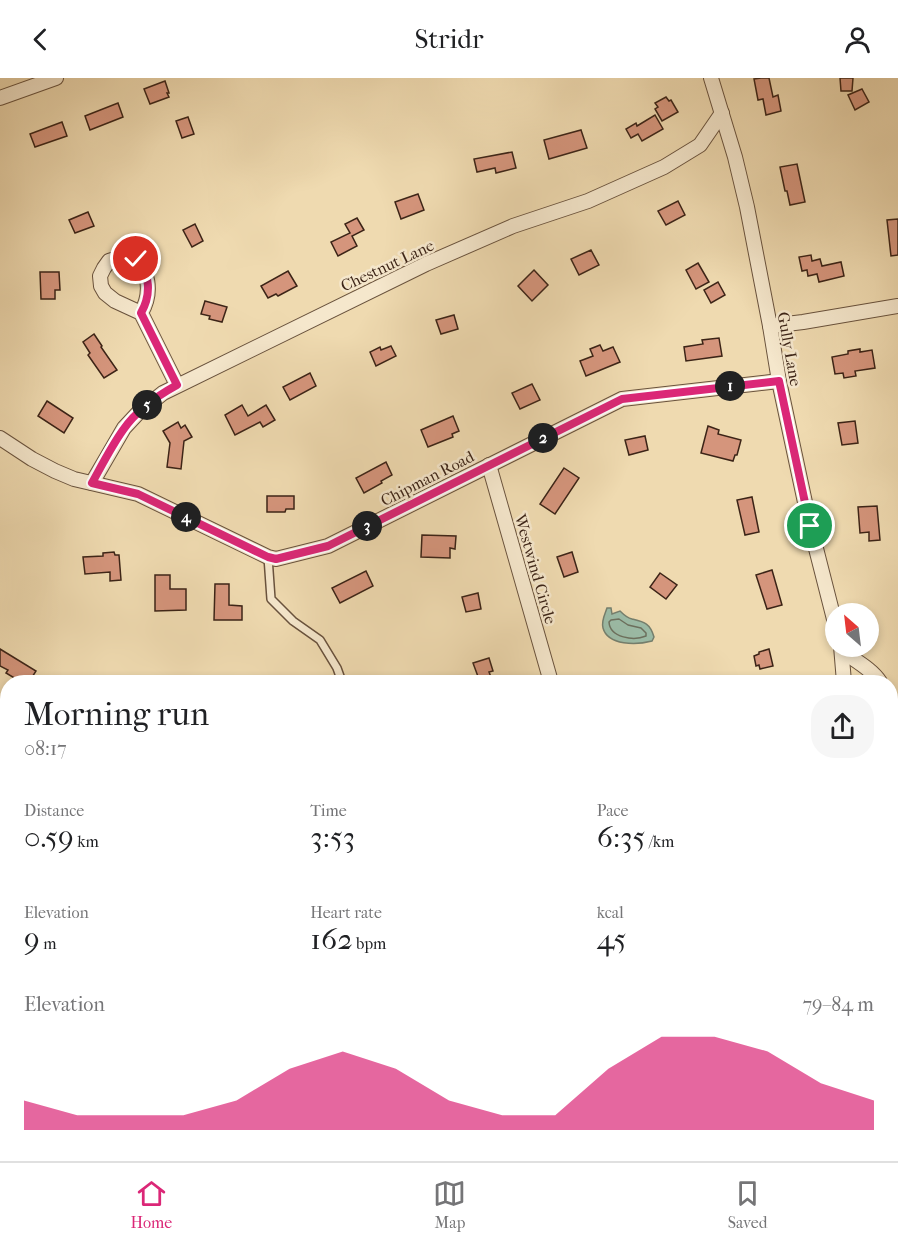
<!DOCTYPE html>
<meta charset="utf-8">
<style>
body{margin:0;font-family:"IM FELL French Canon",serif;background:#f6f6f6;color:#202124;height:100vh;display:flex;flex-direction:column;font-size:22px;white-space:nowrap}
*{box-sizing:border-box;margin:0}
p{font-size:20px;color:#757577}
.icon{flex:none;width:33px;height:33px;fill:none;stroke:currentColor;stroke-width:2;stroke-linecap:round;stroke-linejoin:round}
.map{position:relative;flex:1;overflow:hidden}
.details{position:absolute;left:0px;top:597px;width:898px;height:486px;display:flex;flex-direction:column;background:#fff;border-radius:24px 24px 0 0;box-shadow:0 3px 9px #0003}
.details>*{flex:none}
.needle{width:39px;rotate:332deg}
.tools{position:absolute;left:825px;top:525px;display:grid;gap:12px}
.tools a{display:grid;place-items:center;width:54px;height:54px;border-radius:50%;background:#fff;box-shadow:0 3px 9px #0003;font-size:30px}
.pin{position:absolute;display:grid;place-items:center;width:51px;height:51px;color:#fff;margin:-26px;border:3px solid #fff;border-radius:50%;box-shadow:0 2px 6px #0007}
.km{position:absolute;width:30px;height:30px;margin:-15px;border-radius:50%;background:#222;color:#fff;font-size:16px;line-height:30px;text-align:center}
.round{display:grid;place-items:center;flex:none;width:63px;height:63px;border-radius:24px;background:#f6f6f6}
.summary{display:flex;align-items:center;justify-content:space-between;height:102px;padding:0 24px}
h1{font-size:33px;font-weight:600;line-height:45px}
.metrics{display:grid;grid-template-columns:repeat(3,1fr);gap:9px;height:102px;padding:6px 24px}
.metrics div{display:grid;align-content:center}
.metrics b{font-size:30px;font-weight:600}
.metrics small{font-size:16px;font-weight:400}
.metrics p{font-size:16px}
.chart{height:168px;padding:12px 24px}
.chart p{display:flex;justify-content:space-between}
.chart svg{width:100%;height:108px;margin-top:6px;fill:#db2777;opacity:.7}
header{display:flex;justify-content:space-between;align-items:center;height:78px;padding:0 24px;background:#fff;font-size:27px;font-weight:600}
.dock{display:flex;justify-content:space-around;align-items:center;height:84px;border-top:2px solid #e0e0e0;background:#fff;font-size:16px;color:#757577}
.dock a{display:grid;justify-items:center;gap:3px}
.dock .current{color:#db2777}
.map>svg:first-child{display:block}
</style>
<header><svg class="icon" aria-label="back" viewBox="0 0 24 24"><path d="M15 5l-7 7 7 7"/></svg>Stridr<svg class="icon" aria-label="person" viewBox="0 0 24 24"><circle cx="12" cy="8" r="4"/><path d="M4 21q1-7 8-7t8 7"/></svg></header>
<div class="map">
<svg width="898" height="1083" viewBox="0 0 898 1083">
<rect width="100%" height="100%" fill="#efdab0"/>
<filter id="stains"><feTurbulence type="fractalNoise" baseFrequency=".00333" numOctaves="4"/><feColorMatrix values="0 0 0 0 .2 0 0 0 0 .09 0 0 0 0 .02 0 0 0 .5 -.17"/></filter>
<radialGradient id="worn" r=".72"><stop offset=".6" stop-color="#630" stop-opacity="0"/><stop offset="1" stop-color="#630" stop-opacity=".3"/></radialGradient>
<g fill="#babf8b" stroke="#7b7251" stroke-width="1.5">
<path d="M7 755 8 1015 0 1018V759Z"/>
<path d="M898 804V846L891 848V806Z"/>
</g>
<path fill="#9bbba6" stroke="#757f6d" stroke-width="1.5" d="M607 530H611L612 536 620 533C623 536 627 540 632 541 644 544 650 545 654 559L652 563C637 567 608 568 603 550 601 543 605 536 607 530Z"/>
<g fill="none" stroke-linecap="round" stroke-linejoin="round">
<path stroke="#6c705e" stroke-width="1.5" d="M619 541 628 547 641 550 646 555V558C634 563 610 560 609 544L611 542Z"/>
</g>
<g fill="#d5957c" stroke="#3c2417" stroke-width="1.5">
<path d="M761 0H769L773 19 778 17 781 33 766 37 763 21 758 22 754 1Z"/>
<path d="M840 0H853L852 13H841Z"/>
<path d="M165 3 169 15H167L169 19 150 26 144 11Z"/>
<path d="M862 11 869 24 855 32 848 17Z"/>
<path d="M666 19 669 23 671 22 678 34 662 43 655 31 658 29 655 25Z"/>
<path d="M118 25 123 39 90 52 85 38Z"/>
<path d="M655 37 663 51 642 63 638 56 631 60 626 51 636 45 637 48Z"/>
<path d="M188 39 194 56 182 60 176 43Z"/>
<path d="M62 44 67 58 35 69 30 56Z"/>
<path d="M581 52 587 70 549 81 544 62Z"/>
<path d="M512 74 516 90 496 95 495 90 477 94 474 81Z"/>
<path d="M797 86 805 124 790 127 787 113H785L780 89Z"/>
<path d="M418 116 424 132 401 141 395 124Z"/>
<path d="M678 123 685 137 666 147 658 133Z"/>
<path d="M88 134 94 148 75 155 69 142Z"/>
<path d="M357 140 364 152 352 158 357 168 338 178 331 164 350 155 345 146Z"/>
<path d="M898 141V177L891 178 887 142Z"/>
<path d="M195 146 203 163 192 169 183 152Z"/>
<path d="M591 172 599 187 579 197 571 181Z"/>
<path d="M811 177 812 183 820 181 822 188 841 184 844 198 819 204 817 196 808 198 807 192 802 193 799 179Z"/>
<path d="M698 185 709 204 696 211 686 192Z"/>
<path d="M534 192 548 207 532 223 518 208Z"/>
<path d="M288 193 297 208 278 218 276 216 268 220 261 208Z"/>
<path d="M40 194H59L60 212H55V221H41Z"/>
<path d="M718 204 725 217 711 225 704 212Z"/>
<path d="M205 223 227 229 222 244 209 241 210 238 201 236Z"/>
<path d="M454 237 458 251 441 256 436 242Z"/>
<path d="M94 256 102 268 101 269 117 292 104 300 88 277 90 275 83 264Z"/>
<path d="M719 260 722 278 686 283 684 269 703 266 702 262Z"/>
<path d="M600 267 603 273 613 269 620 284 586 298 580 283 593 278 590 271Z"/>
<path d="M391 268 396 278 376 288 370 274 380 269 381 272Z"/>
<path d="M860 271V274L872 272 875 290 855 293 856 298 844 300 843 295 835 296 832 279 848 276V273Z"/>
<path d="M310 295 316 308 290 322 283 309Z"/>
<path d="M532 306 540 322 520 331 512 315Z"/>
<path d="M47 323 73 340 64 355 38 338Z"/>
<path d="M242 327 248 338 266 327 275 342 263 349 260 344 235 357 225 337Z"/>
<path d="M453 338 459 353 452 356 453 359 428 369 421 352Z"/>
<path d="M855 343 858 365 842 367 838 345Z"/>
<path d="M178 344 181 350 185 347 192 359 184 363 181 391 167 389 170 365 163 353Z"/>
<path d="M708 348 719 352 718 356 741 362 737 377H735L733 383 701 375Z"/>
<path d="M645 358 648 372 629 377 625 362Z"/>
<path d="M386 384 392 397 381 403 382 405 364 415 356 400Z"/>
<path d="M564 390 579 400 555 436 540 426Z"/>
<path d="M267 418H294V431H286L285 434H267Z"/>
<path d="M752 419 759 454 745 457 737 422Z"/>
<path d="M877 428 880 462 869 463V454L860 455 858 429Z"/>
<path d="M422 457 456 458 455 471 450 470V480L421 479Z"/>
<path d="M114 474 115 477H119L121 502 110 503V494L85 496 83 479 103 478V475Z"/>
<path d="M572 474 578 494 564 499 557 479Z"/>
<path d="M772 492 782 527 767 531 756 497Z"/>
<path d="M366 493 373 508 340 525 332 510Z"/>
<path d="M660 495 677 507 666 521 650 509Z"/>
<path d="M155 497H170V511H186V532L155 533Z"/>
<path d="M215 506H229V527L242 528V542H214Z"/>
<path d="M478 515 481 531 466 534 462 519Z"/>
<path d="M0 571 36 593 29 604H21L6 595 8 592 0 588Z"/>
<path d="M769 571 773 588 760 591 759 587 756 588 754 578 759 576V574Z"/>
<path d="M489 580 493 593 489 594 493 604H480L473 585Z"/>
</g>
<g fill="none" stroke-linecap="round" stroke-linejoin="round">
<g stroke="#69523d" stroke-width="10">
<g id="lane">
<path d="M268 479 271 521 293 543 320 562 337 590 342 604"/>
<path d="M57 1083 77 1076"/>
</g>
</g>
<g stroke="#69523d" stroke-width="16">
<g id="street">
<path d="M711 0 735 79 747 129 770 248 779 303 809 443 836 549"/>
<path d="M0 20 56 0"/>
<path d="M141 235C152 216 151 188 128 177L109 183 104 190 100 198 101 208 105 215 115 223 141 235 177 307"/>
<path d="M770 248 803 244 898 228"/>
<path d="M0 360 32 381 55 393 74 401 138 416 268 479 276 481 328 468 622 321 779 303"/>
<path d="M489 387 551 604"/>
<path d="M92 405 124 350 138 335 163 315 426 186 513 148 588 123 664 89 700 67 722 35"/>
<path d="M841 568 844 604"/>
<path d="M842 573C854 582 872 591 880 604"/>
</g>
</g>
<g stroke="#3c2417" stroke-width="22">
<g id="secondary">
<path d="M891 1023 898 1021"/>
<path d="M680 1083 706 1076"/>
</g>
</g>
<g stroke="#3c2417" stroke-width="28">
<g id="highway">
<path d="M891 873 898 871"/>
<path d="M891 920 898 918"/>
<path d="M182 1083 204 1076"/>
<path d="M323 1083 347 1076"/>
</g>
</g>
<use href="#lane" stroke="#f5e7cc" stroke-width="7"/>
<use href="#street" stroke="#f5e7cc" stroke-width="14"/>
<use href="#secondary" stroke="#f5e7cc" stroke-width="20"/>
<use href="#highway" stroke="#e8bd78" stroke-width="26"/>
</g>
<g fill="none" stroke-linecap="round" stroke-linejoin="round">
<g stroke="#fff" stroke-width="12">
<path id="route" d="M136 181C151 196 151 217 141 235L177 307C157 318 136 333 123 352 111 369 102 387 92 405L138 416 268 479 276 481 328 468 622 321 779 303 810 448"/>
</g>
<use href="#route" stroke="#db2777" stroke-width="8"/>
</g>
<g text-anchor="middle" stroke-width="5" stroke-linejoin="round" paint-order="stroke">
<g font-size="16" fill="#3c2417" stroke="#f5e7cc">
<text transform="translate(387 187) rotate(-25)" y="6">Chestnut Lane</text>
<text transform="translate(790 271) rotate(80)" y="6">Gully Lane</text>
<text transform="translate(427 400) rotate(-27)" y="6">Chipman Road</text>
<text transform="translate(536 491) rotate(74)" y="6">Westwind Circle</text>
</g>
</g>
<rect width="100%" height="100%" filter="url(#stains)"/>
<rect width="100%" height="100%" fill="url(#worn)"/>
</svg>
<div class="tools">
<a><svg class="needle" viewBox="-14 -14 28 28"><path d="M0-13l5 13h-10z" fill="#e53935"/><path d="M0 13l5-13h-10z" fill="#757577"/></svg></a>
</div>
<div class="pin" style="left:810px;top:448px;background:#1e9e55"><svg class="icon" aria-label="arrive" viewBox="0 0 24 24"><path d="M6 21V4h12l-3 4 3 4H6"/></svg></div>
<div class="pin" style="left:136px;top:181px;background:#d93025"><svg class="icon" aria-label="check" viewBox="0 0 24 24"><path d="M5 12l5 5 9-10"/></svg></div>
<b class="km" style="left:730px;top:308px">1</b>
<b class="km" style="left:543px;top:360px">2</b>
<b class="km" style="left:367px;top:448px">3</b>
<b class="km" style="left:186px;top:439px">4</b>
<b class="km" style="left:147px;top:327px">5</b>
<section class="details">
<div class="summary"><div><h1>Morning run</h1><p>08:17</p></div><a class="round"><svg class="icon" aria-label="share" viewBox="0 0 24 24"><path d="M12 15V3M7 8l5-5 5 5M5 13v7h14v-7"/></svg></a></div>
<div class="metrics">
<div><p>Distance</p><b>0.59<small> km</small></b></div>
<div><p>Time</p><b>3:53</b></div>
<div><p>Pace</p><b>6:35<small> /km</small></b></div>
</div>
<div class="metrics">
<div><p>Elevation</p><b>9<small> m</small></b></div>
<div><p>Heart rate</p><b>162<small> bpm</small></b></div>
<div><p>kcal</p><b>45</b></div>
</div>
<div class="chart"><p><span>Elevation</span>79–84 m</p>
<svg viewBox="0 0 160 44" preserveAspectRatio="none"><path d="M0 44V32L10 38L20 38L30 38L40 32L50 19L60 12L70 19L80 32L90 38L100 38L110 19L120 6L130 6L140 12L150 25L160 32V44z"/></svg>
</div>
</section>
</div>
<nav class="dock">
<a class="current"><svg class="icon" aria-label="home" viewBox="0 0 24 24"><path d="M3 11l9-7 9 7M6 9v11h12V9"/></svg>Home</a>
<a><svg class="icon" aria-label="map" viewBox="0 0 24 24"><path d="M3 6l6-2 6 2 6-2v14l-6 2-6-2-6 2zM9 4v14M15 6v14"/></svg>Map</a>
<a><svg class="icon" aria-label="saved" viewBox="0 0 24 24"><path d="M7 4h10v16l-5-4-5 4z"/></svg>Saved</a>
</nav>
